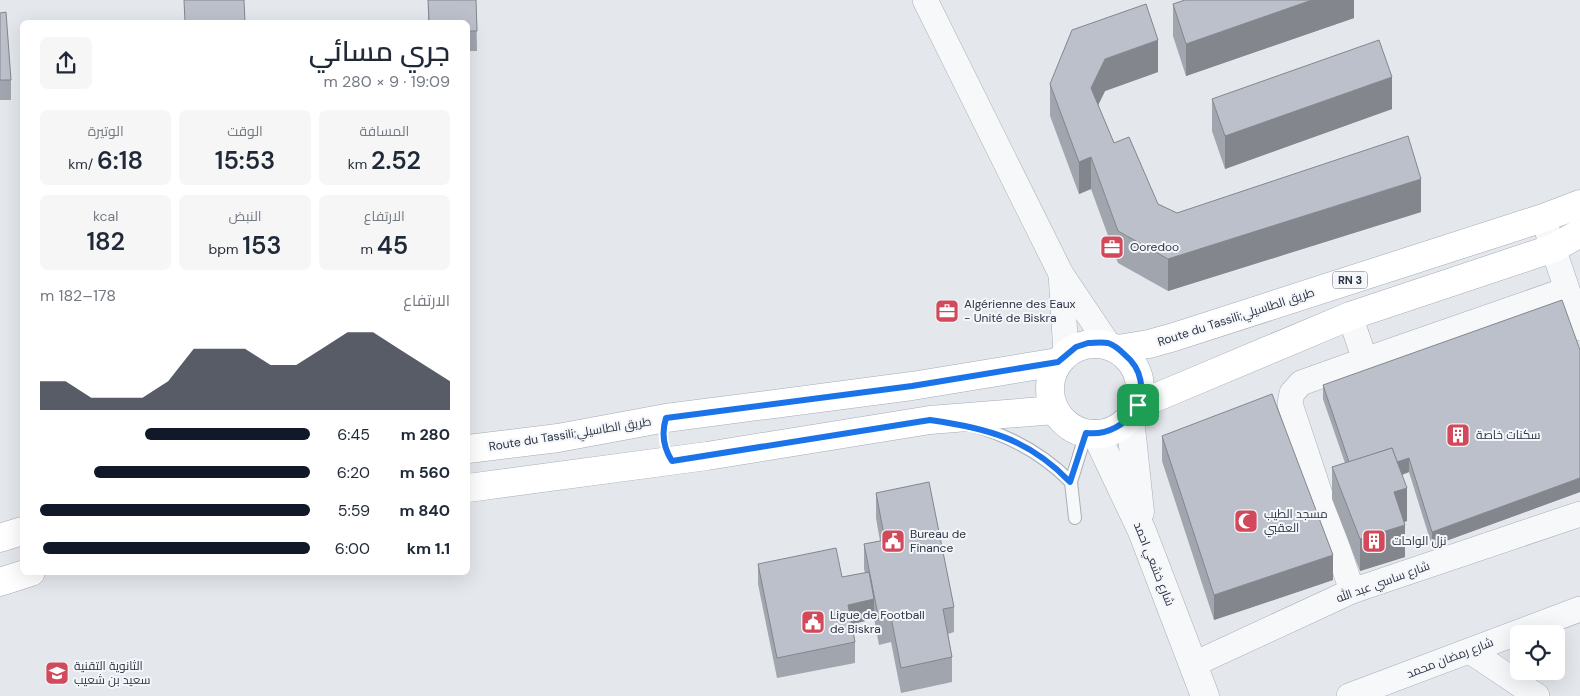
<!DOCTYPE html>
<html lang="ar">
<meta charset="utf-8">
<style>
body{margin:0;font-family:"DM Sans",Cairo,sans-serif;background:#f6f6f7;color:#1f2937;direction:rtl;height:100vh;display:flex;flex-direction:column;font-size:19px;white-space:nowrap}
*{box-sizing:border-box;margin:0}
p{font-size:16px;color:#747a83}
.icon{flex:none;width:28px;height:28px;fill:none;stroke:currentColor;stroke-width:2;stroke-linecap:round;stroke-linejoin:round}
.map{position:relative;flex:1;overflow:hidden;direction:ltr}
.sheet{position:absolute;left:20px;top:20px;width:450px;height:555px;display:flex;flex-direction:column;background:#fff;border-radius:8px;box-shadow:0 5px 20px #0002;direction:rtl}
.sheet>*{flex:none}
.tools{position:absolute;left:1510px;top:625px;display:grid;gap:10px}
.tools a{display:grid;place-items:center;width:55px;height:55px;border-radius:8px;background:#fff;box-shadow:0 5px 20px #0002;font-size:25px}
.pin{position:absolute;display:grid;place-items:center;width:42px;height:42px;color:#fff;margin:-21px;border-radius:10px;box-shadow:0 2px 8px #0006}
.round{display:grid;place-items:center;flex:none;width:52px;height:52px;border-radius:8px;background:#f6f6f7}
.summary{display:flex;align-items:center;justify-content:space-between;height:85px;padding:0 20px}
h1{font-size:28px;font-weight:600;line-height:38px}
.metrics{display:grid;grid-template-columns:repeat(3,1fr);gap:8px;height:85px;padding:5px 20px}
.metrics div{display:grid;align-content:center;border-radius:8px;background:#f6f6f7;text-align:center}
.metrics b{font-size:25px;font-weight:600}
.metrics small{font-size:14px;font-weight:400}
.metrics p{font-size:14px}
.chart{height:140px;padding:10px 20px}
.chart p{display:flex;justify-content:space-between}
.chart svg{width:100%;height:90px;margin-top:5px;fill:#111827;opacity:.7}
ul{padding:0 20px;list-style:none;font-size:16px}
li{display:grid;grid-template-columns:80px 60px 1fr;align-items:center;height:38px}
li i{height:12px;border-radius:6px;background:#111827}
.map>svg:first-child{display:block}
</style>
<div class="map">
<svg width="1580" height="696" viewBox="0 0 1580 696">
<rect width="100%" height="100%" fill="#e4e7ec"/>
<g fill="none" stroke-linecap="round" stroke-linejoin="round">
<g stroke="#a9aeb7" stroke-width="14">
<g id="service">
<path d="M970 425C1009 435 1042 453 1071 482"/>
<path d="M1075 518 1071 482 1086 433"/>
</g>
</g>
<g stroke="#a9aeb7" stroke-width="26">
<g id="minor">
<path d="M925 0 1061 274 1108 344"/>
<path d="M1543 218 1580 328"/>
<path d="M1061 274 1066 353"/>
<path d="M1350 316 1365 360 1301 383 1292 393 1290 404 1352 591"/>
<path d="M1365 360 1566 290"/>
<path d="M1470 651 1537 696"/>
<path d="M1192 665 1352 591 1580 514"/>
<path d="M1349 696 1580 609"/>
</g>
</g>
<g stroke="#a9aeb7" stroke-width="29">
<g id="tertiary">
<path d="M1130 418 1140 512"/>
<path d="M1096 434 1142 531 1205 696"/>
</g>
</g>
<g stroke="#a3abb8" stroke-width="29">
<g id="primary">
<circle cx="1095" cy="389" r="45"/>
<path d="M1118 349 1149 344 1174 337 1543 218 1580 204"/>
<path d="M1138 405 1350 316 1554 248 1580 233"/>
<path d="M468 449 558 438 666 418 912 386 1058 362"/>
<path d="M468 488 707 456 930 420 1055 410"/>
<path d="M0 538 22 531"/>
<path d="M0 582 31 572"/>
</g>
</g>
<use href="#service" stroke="#f7f8fa" stroke-width="12"/>
<use href="#minor" stroke="#f7f8fa" stroke-width="25"/>
<use href="#tertiary" stroke="#f7f8fa" stroke-width="28"/>
<use href="#primary" stroke="#fff" stroke-width="28"/>
</g>
<g fill="#a1a5ae">
<path d="M428 0H476L477 51H468V22H428Z"/>
<path d="M1354 0V18L1186 76 1173 36V4Z"/>
<path d="M0 13 11 80V100H0Z"/>
<path d="M1158 72 1105 91 1098 105 1114 143 1158 204 1177 213 1421 212 1168 291 1118 263 1091 189 1079 194 1050 116V84Z"/>
<path d="M1212 99 1392 109 1225 169 1212 131Z"/>
<path d="M1580 350V492L1432 546 1409 472 1402 475 1407 521 1404 522 1405 557 1360 571 1332 499V467L1345 463 1323 399V385Z"/>
<path d="M1162 436 1333 580 1214 620 1162 461Z"/>
<path d="M876 493 954 607V632L948 634 952 657V682L901 693 891 642 879 645 874 618V619L852 624 855 642V663L777 678 758 584V564L842 577 865 573 864 569V544L880 541 876 518Z"/>
</g>
<g fill="#83868d">
<path d="M1312 0H1354V18L1186 76V44Z"/>
<path d="M1158 40V72L1105 91 1091 120V88L1105 59Z"/>
<path d="M1392 77V109L1225 169V136Z"/>
<path d="M1091 157V189L1079 194V162Z"/>
<path d="M1421 179V212L1168 291V259Z"/>
<path d="M1409 458V472L1355 492V478Z"/>
<path d="M1580 478V492L1432 546V532Z"/>
<path d="M1407 488V521L1394 525V492Z"/>
<path d="M1405 525V557L1360 571V539Z"/>
<path d="M1333 555V580L1214 620V595Z"/>
<path d="M874 599V619L848 625V605Z"/>
</g>
<g fill="#bbc0ca" stroke="#83868d">
<path d="M184 0H244L245 22H185Z"/>
<path d="M428 0H476L477 31H468V22H429Z"/>
<path d="M1185 0H1312L1186 44 1173 4Z"/>
<path d="M1146 4 1158 40 1105 59 1091 88 1114 143 1129 137 1158 204 1177 213 1408 136 1421 179 1168 259 1118 231 1091 157 1079 162 1050 84 1072 30Z"/>
<path d="M6 12 11 80H0V13Z"/>
<path d="M1379 40 1392 77 1225 136 1212 99Z"/>
<path d="M1562 300 1580 350V478L1432 532 1409 458 1397 462 1392 448 1349 462 1323 385Z"/>
<path d="M1272 394 1333 555 1214 595 1162 436Z"/>
<path d="M1392 448 1407 488 1394 492 1405 525 1360 539 1332 467Z"/>
<path d="M929 482 954 607 943 609 952 657 901 668 891 617 879 620 864 544 885 540 876 493Z"/>
<path d="M836 548 842 577 869 572 874 599 848 605 855 642 777 658 758 564Z"/>
</g>
<g fill="none" stroke-linecap="round" stroke-linejoin="round">
<g stroke="#fff" stroke-width="10">
<path id="route" d="M1088 343C1094 343 1102 342 1108 343 1114 345 1120 350 1124 354 1162 385 1131 438 1086 433L1070 482C1029 439 987 428 930 420L672 461C663 447 661 434 666 418L912 386 1058 362 1076 347Z"/>
</g>
<use href="#route" stroke="#1a73e8" stroke-width="6"/>
</g>
<defs>
<g id="office-square" transform="scale(1.25)"><rect x="-9" y="-9" width="18" height="18" rx="4" fill="#d1495b" stroke="#f4f6f9"/><path d="M-6-3h4V-5.5h4V-3h4V5H-6ZM-1-4.5V-3h2v-1.5ZM-6 0V1H6V0Z" fill="#fff"/></g>
<g id="building-square" transform="scale(1.25)"><rect x="-9" y="-9" width="18" height="18" rx="4" fill="#d1495b" stroke="#f4f6f9"/><path d="M-4-6H4V6H1V3H-1V6H-4ZM-2.5-4.3h1.7v1.8h-1.7ZM.8-4.3h1.7v1.8H.8ZM-2.5-1h1.7V.8h-1.7ZM.8-1h1.7V.8H.8Z" fill="#fff"/></g>
<g id="mosque-square" transform="scale(1.25)"><rect x="-9" y="-9" width="18" height="18" rx="4" fill="#d1495b" stroke="#f4f6f9"/><path d="M3.5-4.9A6 6 0 1 0 3.5 4.9A5 5 0 1 1 3.5-4.9Z" fill="#fff"/></g>
<g id="civic-square" transform="scale(1.25)"><rect x="-9" y="-9" width="18" height="18" rx="4" fill="#d1495b" stroke="#f4f6f9"/><path d="M-.6-6.5H3V-4.5H.6V-3L4-1V1h2V6H-6V1h2V-1L-.6-3ZM-1.2 2.5V6h2.4V2.5Z" fill="#fff"/></g>
<g id="school-square" transform="scale(1.25)"><rect x="-9" y="-9" width="18" height="18" rx="4" fill="#d1495b" stroke="#f4f6f9"/><path d="M0-5L7-2L0 1L-7-2ZM-4 1L0 2.5L4 1V4Q0 6-4 4Z" fill="#fff"/></g>
</defs>
<g fill-rule="evenodd">
<use href="#office-square" x="1112" y="247"/>
<use href="#office-square" x="947" y="311"/>
<use href="#building-square" x="1458" y="435"/>
<use href="#mosque-square" x="1246" y="521"/>
<use href="#civic-square" x="893" y="541"/>
<use href="#building-square" x="1374" y="541"/>
<use href="#civic-square" x="813" y="622"/>
<use href="#school-square" x="57" y="673"/>
</g>
<g text-anchor="middle" stroke-width="4" stroke-linejoin="round" paint-order="stroke">
<rect fill="#f4f6f9" stroke="#676e7b" stroke-width="1" x="1332.5" y="271.5" width="35" height="17" rx="4"/>
<g font-size="11" font-weight="bold" fill="#2b3445">
<text x="1350" y="284">RN 3</text>
</g>
<g font-size="12" fill="#2b3445" stroke="#f4f6f9" text-anchor="start">
<text x="1130" y="251">Ooredoo</text>
<text x="964" y="308">Algérienne des Eaux<tspan x="964" dy="14">- Unité de Biskra</tspan></text>
<text x="1476" y="439">سكنات خاصة</text>
<text x="1264" y="518">مسجد الطيب<tspan x="1264" dy="14">العقبي</tspan></text>
<text x="910" y="538">Bureau de<tspan x="910" dy="14">Finance</tspan></text>
<text x="1392" y="545">نزل الواحات</text>
<text x="830" y="619">Ligue de Football<tspan x="830" dy="14">de Biskra</tspan></text>
<text x="74" y="670">الثانوية التقنية<tspan x="74" dy="14">سعيد بن شعيب</tspan></text>
</g>
<g font-size="12" fill="#2b3445" stroke="#f4f6f9">
<text transform="translate(1236 317) rotate(-18)" y="4">Route du Tassili;طريق الطاسيلي</text>
<text transform="translate(570 434) rotate(-9)" y="4">Route du Tassili;طريق الطاسيلي</text>
<text transform="translate(1154 564) rotate(68)" y="4">شارع خشعي احمد</text>
<text transform="translate(1383 582) rotate(-20)" y="4">شارع ساسي عبد الله</text>
<text transform="translate(1450 658) rotate(-21)" y="4">شارع رمضان محمد</text>
</g>
</g>
</svg>
<div class="tools">
<a><svg class="icon" aria-label="locate" viewBox="0 0 24 24"><circle cx="12" cy="12" r="6"/><path d="M12 2v4M12 18v4M2 12h4M18 12h4"/></svg></a>
</div>
<div class="pin" style="left:1138px;top:405px;background:#1e9e55"><svg class="icon" aria-label="arrive" viewBox="0 0 24 24"><path d="M6 21V4h12l-3 4 3 4H6"/></svg></div>
<section class="sheet">
<div class="summary"><div><h1>جري مسائي</h1><p>19:09 · 9 × 280 m</p></div><a class="round"><svg class="icon" aria-label="share" viewBox="0 0 24 24"><path d="M12 15V3M7 8l5-5 5 5M5 13v7h14v-7"/></svg></a></div>
<div class="metrics">
<div><p>المسافة</p><b>2.52<small> km</small></b></div>
<div><p>الوقت</p><b>15:53</b></div>
<div><p>الوتيرة</p><b>6:18<small> /km</small></b></div>
</div>
<div class="metrics">
<div><p>الارتفاع</p><b>45<small> m</small></b></div>
<div><p>النبض</p><b>153<small> bpm</small></b></div>
<div><p>kcal</p><b>182</b></div>
</div>
<div class="chart"><p><span>الارتفاع</span>178–182 m</p>
<svg viewBox="0 0 160 44" preserveAspectRatio="none"><path d="M0 44V30L10 30L20 38L30 38L40 38L50 30L60 14L70 14L80 14L90 22L100 22L110 14L120 6L130 6L140 14L150 22L160 30V44z"/></svg>
</div>
<ul>
<li><b>280 m</b>6:45<i style="width:61%"></i></li>
<li><b>560 m</b>6:20<i style="width:80%"></i></li>
<li><b>840 m</b>5:59<i style="width:100%"></i></li>
<li><b>1.1 km</b>6:00<i style="width:99%"></i></li>
</ul>
</section>
</div>
